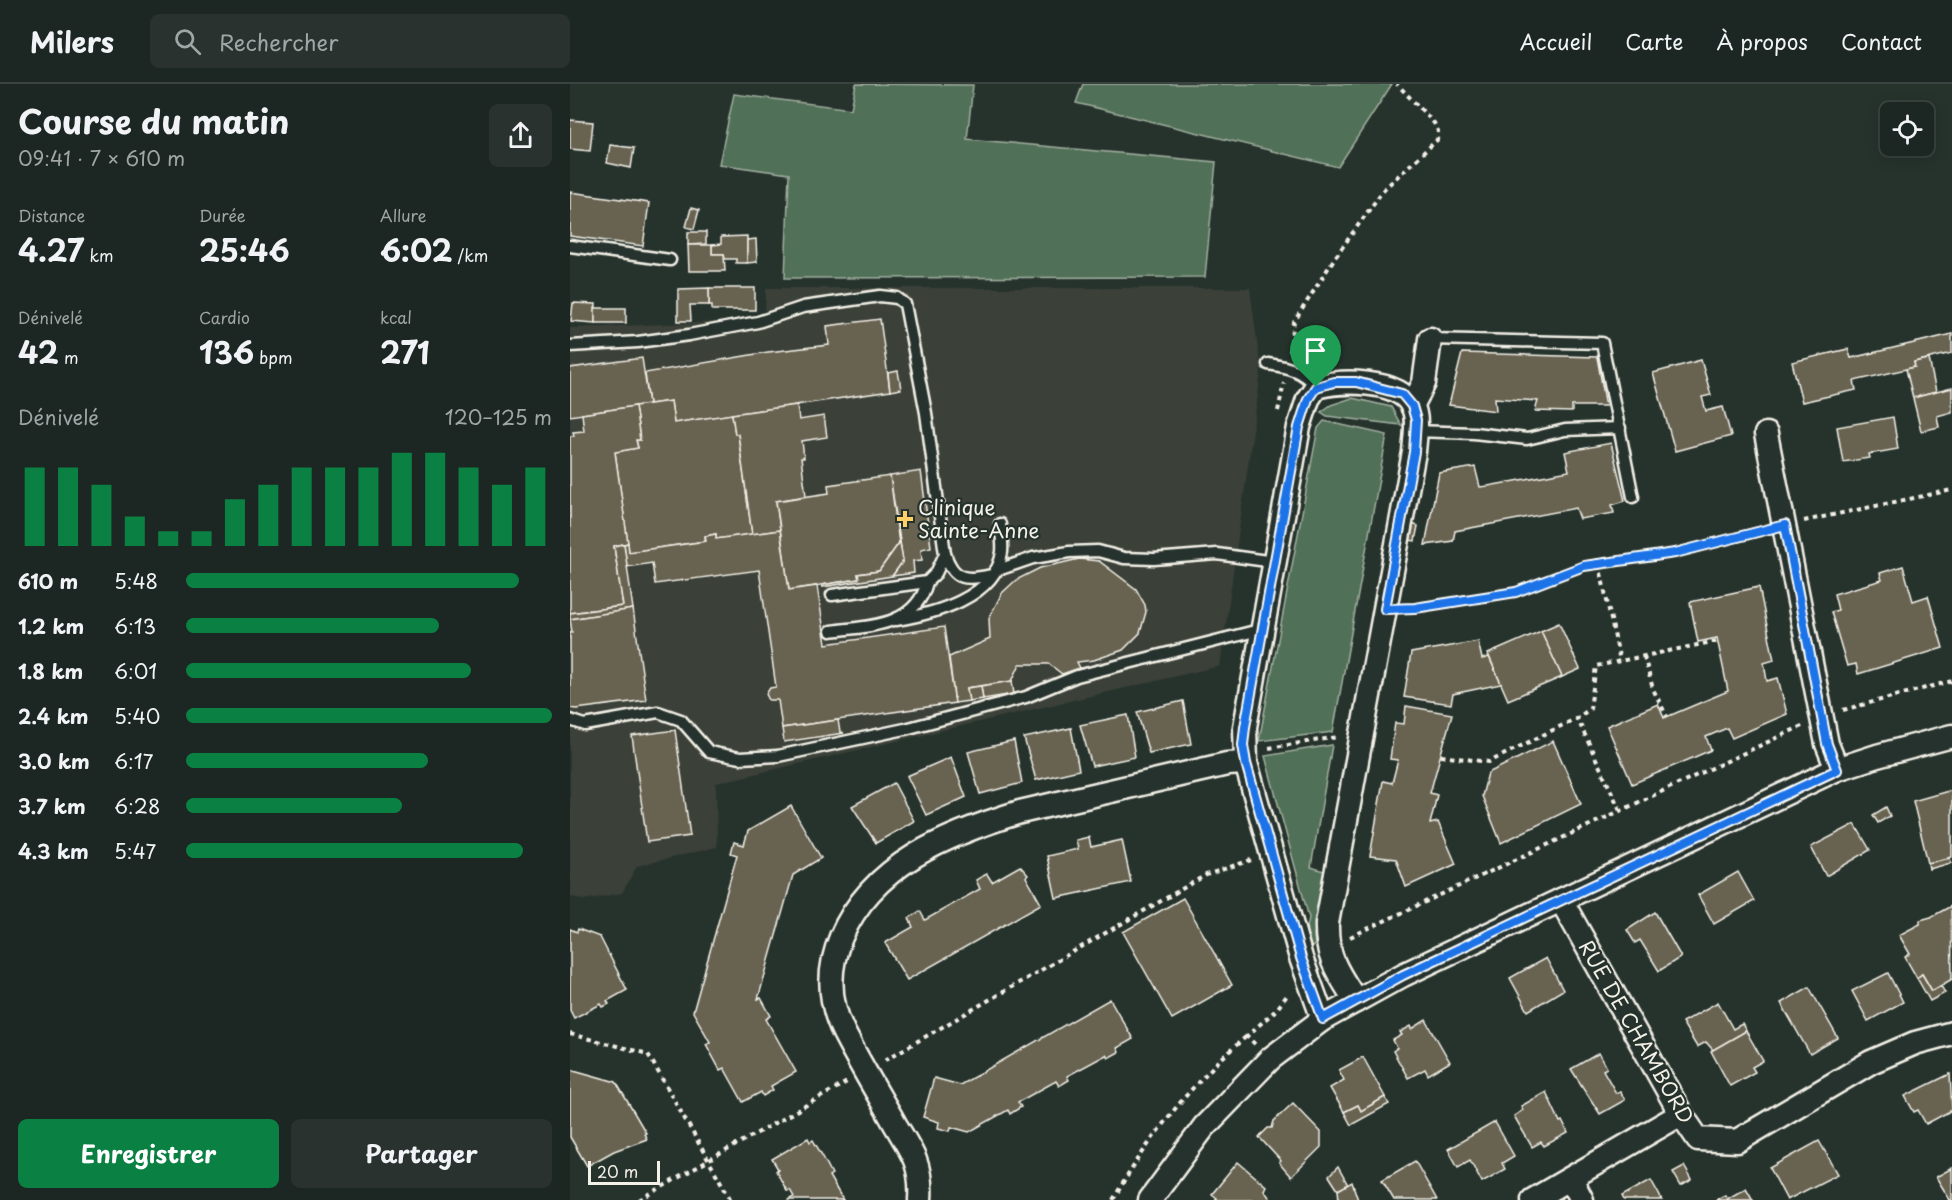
<!DOCTYPE html>
<html lang="fr">
<meta charset="utf-8">
<style>
body{margin:0;font-family:"Playpen Sans",sans-serif;background:#29322f;color:#f1f3f6;height:100vh;display:flex;flex-direction:column;font-size:22px;white-space:nowrap}
*{box-sizing:border-box;margin:0}
p{font-size:20px;color:#a0a5a5}
.icon{flex:none;width:33px;height:33px;fill:none;stroke:currentColor;stroke-width:2;stroke-linecap:round;stroke-linejoin:round}
.map{position:relative;flex:1;overflow:hidden}
.side{display:flex;flex-direction:column;background:#1c2622;width:570px}
.side>*{flex:none}
.controls{position:absolute;left:1310px;top:18px;display:grid;gap:12px}
.controls a{display:grid;place-items:center;width:54px;height:54px;border-radius:9px;background:#1c2622;box-shadow:0 3px 15px #0003,0 0 0 2px #3a4340;font-size:30px}
.scale{position:absolute;left:18px;bottom:15px;width:72px;box-sizing:border-box;padding-left:6px;border:3px solid #f4f1e8;border-top:0;font-size:16px;line-height:21px;white-space:nowrap;color:#f4f1e8;-webkit-text-stroke:4px #26332d;paint-order:stroke}
.pin{position:absolute;display:grid;place-items:center;width:51px;height:51px;color:#fff;margin:-62px -26px;border-radius:50% 50% 50% 0;rotate:-45deg;box-shadow:0 0 6px #0007}
.pin .icon{rotate:45deg}
.round{display:grid;place-items:center;flex:none;width:63px;height:63px;border-radius:9px;background:#29322f}
.overview{display:flex;align-items:center;justify-content:space-between;height:102px;padding:0 18px}
h1{font-size:33px;font-weight:700;line-height:45px}
.figures{display:grid;grid-template-columns:repeat(3,1fr);gap:9px;height:102px;padding:6px 18px}
.figures div{display:grid;align-content:center}
.figures b{font-size:30px;font-weight:700}
.figures small{font-size:16px;font-weight:400}
.figures p{font-size:16px}
.chart{height:168px;padding:12px 18px}
.chart p{display:flex;justify-content:space-between}
.chart svg{width:100%;height:108px;margin-top:6px;stroke:#0b8043;stroke-width:6}
.primary-button{display:flex;gap:12px;margin-top:auto;padding:12px 18px}
.primary-button a{flex:1;height:69px;border-radius:9px;background:#0b8043;color:#fff;font-size:24px;font-weight:700;line-height:69px;text-align:center}
.primary-button a+a{background:#29322f;color:#f1f3f6}
ul{padding:0 18px;list-style:none;font-size:20px}
li{display:grid;grid-template-columns:96px 72px 1fr;align-items:center;height:45px}
li i{height:15px;border-radius:8px;background:#0b8043}
header{display:flex;align-items:center;gap:36px;box-sizing:border-box;height:84px;padding:0 30px;background:#1c2622;border-bottom:2px solid #3a4340}
header strong{font-size:28px}
nav{display:flex;gap:33px;margin-inline-start:auto;font-size:21px}
.search{width:420px;height:54px;background:#29322f;display:flex;align-items:center;gap:15px;box-sizing:border-box;padding:0 21px;border-radius:9px;color:#a0a5a5;font-size:22px}
main{display:flex;flex:1;min-height:0}
.map>svg:first-child{display:block}
</style>
<header>
<strong>Milers</strong>
<div class="search"><svg class="icon" aria-label="search" viewBox="0 0 24 24"><circle cx="10" cy="10" r="6"/><path d="M15 15l6 6"/></svg>Rechercher</div>
<nav><a>Accueil</a><a>Carte</a><a>À propos</a><a>Contact</a></nav>
</header>
<main>
<section class="side">
<div class="overview"><div><h1>Course du matin</h1><p>09:41 · 7 × 610 m</p></div><a class="round"><svg class="icon" aria-label="share" viewBox="0 0 24 24"><path d="M12 15V3M7 8l5-5 5 5M5 13v7h14v-7"/></svg></a></div>
<div class="figures">
<div><p>Distance</p><b>4.27<small> km</small></b></div>
<div><p>Durée</p><b>25:46</b></div>
<div><p>Allure</p><b>6:02<small> /km</small></b></div>
</div>
<div class="figures">
<div><p>Dénivelé</p><b>42<small> m</small></b></div>
<div><p>Cardio</p><b>136<small> bpm</small></b></div>
<div><p>kcal</p><b>271</b></div>
</div>
<div class="chart"><p><span>Dénivelé</span>120–125 m</p>
<svg viewBox="0 0 160 44" preserveAspectRatio="none"><path d="M5 44V12M15 44V12M25 44V19M35 44V32M45 44V38M55 44V38M65 44V25M75 44V19M85 44V12M95 44V12M105 44V12M115 44V6M125 44V6M135 44V12M145 44V19M155 44V12"/></svg>
</div>
<ul>
<li><b>610 m</b>5:48<i style="width:91%"></i></li>
<li><b>1.2 km</b>6:13<i style="width:69%"></i></li>
<li><b>1.8 km</b>6:01<i style="width:78%"></i></li>
<li><b>2.4 km</b>5:40<i style="width:100%"></i></li>
<li><b>3.0 km</b>6:17<i style="width:66%"></i></li>
<li><b>3.7 km</b>6:28<i style="width:59%"></i></li>
<li><b>4.3 km</b>5:47<i style="width:92%"></i></li>
</ul>
<div class="primary-button"><a>Enregistrer</a><a>Partager</a></div>
</section>
<div class="map">
<svg width="1382" height="1116" viewBox="0 0 1382 1116">
<rect width="100%" height="100%" fill="#26332d"/>
<filter id="ink" filterUnits="userSpaceOnUse"><feTurbulence type="fractalNoise" baseFrequency=".0167" numOctaves="2"/><feDisplacementMap in="SourceGraphic" scale="12" xChannelSelector="R" yChannelSelector="G"/><feConvolveMatrix kernelMatrix="1 2 1 2 8 2 1 2 1" color-interpolation-filters="sRGB"/></filter>
<g filter="url(#ink)">
<path fill="#3a4138" d="M196 204H680L691 288 650 582 146 699 147 763 67 782 52 809 13 816 0 812V244L195 236Z"/>
<g fill="#516f58" stroke="#a2b0a0" stroke-width="1.5">
<path d="M286 0 403 1 397 55 646 78 635 193 215 194 219 90 149 80 164 10 281 25Z"/>
<path d="M513 0H822L768 83 506 19Z"/>
<path d="M782 314 821 323 831 341 757 332 751 328 761 321Z"/>
<path d="M754 337 817 351 763 648 689 657 748 344Z"/>
<path d="M762 661 741 783 754 787 744 851 745 861 740 864 736 848 739 834 695 672Z"/>
</g>
<g fill="#686351" stroke="#f4f1e8" stroke-width="1.5">
<path d="M0 36 23 38 20 67 0 65Z"/>
<path d="M40 61 64 64 61 84 37 79Z"/>
<path d="M0 108 79 119 73 162 0 152Z"/>
<path d="M121 124 129 126 124 145 116 143Z"/>
<path d="M118 148H136V160L118 161Z"/>
<path d="M177 152V179H166V175H155L154 170H142V161L151 160V153Z"/>
<path d="M186 155 187 178 177 179V156Z"/>
<path d="M118 161H142V170H154L155 187H119Z"/>
<path d="M139 204H185V226H142V221H139Z"/>
<path d="M139 204V221H120L121 237H108V205Z"/>
<path d="M3 219 26 220 25 239 1 237Z"/>
<rect x="25" y="224" width="31" height="15"/>
<path d="M310 235 320 307 104 339 101 317 79 320 75 289 198 268 259 261 257 242Z"/>
<path d="M1382 250V269L1344 278 1345 283 1284 297 1286 306 1232 318 1222 278 1278 265 1281 274Z"/>
<path d="M892 269 1027 273 1036 322H1002V328L965 327 968 317 925 314 926 327 879 321Z"/>
<path d="M72 274 79 320 0 332V284Z"/>
<path d="M1359 275 1366 308 1343 314 1336 285 1345 283 1344 278Z"/>
<path d="M1131 276 1141 311 1132 313 1136 327 1153 323 1161 352 1105 367 1083 289Z"/>
<path d="M328 287 331 305 320 307 318 289Z"/>
<path d="M1382 304V328L1367 332 1369 343 1351 347 1343 314Z"/>
<path d="M101 317 104 339 162 330 165 350H168L182 450 146 455V450L135 452 136 457 59 468 45 368 68 364 66 356H70L65 322Z"/>
<path d="M227 321 229 336 254 332 257 353 232 357 234 374H231L236 412 206 417 210 446 182 450 168 350H165L162 330Z"/>
<path d="M65 322 70 356H66L68 364 45 368 58 459 44 462 53 522 0 529V352H4L3 348 14 347 12 330Z"/>
<path d="M1323 333 1328 365 1299 370 1300 374 1273 378 1267 343Z"/>
<path d="M1041 359 1055 417 1042 421 1044 429 1010 435 1006 424 885 447 883 457 855 461 869 389 905 383 910 403 918 402 999 387 995 368Z"/>
<path d="M351 387 361 463 351 465 352 476 343 477 344 489 322 492 333 477 320 392Z"/>
<path d="M320 392 329 459 309 487 288 490 289 495 219 506 206 417 259 409 258 401Z"/>
<path d="M842 440 848 442 845 457 839 456Z"/>
<path d="M210 446 219 506 247 502 256 560 374 543 385 619 212 644 208 616H199L196 610 200 604 206 603 189 486 85 500 82 479 57 483 54 460 58 459 59 468 136 457 135 452 146 450V455Z"/>
<path d="M328 447 333 477 322 492 252 503V501L289 495 288 490 309 487 329 459Z"/>
<path d="M54 460 63 525 0 535V529L53 522 44 462Z"/>
<path d="M509 475 529 477 566 505 575 521 576 528 570 549 553 566 524 576 507 578 510 584 492 590 479 580H450L442 597 397 604 399 617 385 619 379 573 420 555 419 534 432 509 446 496 470 484Z"/>
<path d="M1333 482 1343 517 1358 512 1373 564 1288 590 1286 580 1277 582 1261 528 1268 526 1264 510 1312 496 1310 489Z"/>
<path d="M1189 503 1204 576 1194 579 1197 597 1208 594 1217 630 1162 654 1157 644 1136 653 1141 666 1062 700 1037 642 1088 620 1094 634 1158 607 1147 554 1128 558 1120 518Z"/>
<path d="M63 525 76 616 6 625 0 624V548H2L0 535Z"/>
<path d="M989 539 1010 585 992 593 971 547Z"/>
<path d="M971 547 992 593 938 616 918 570Z"/>
<path d="M908 557 912 575 919 573 931 600 883 610 881 620 834 613 841 569Z"/>
<path d="M442 597 444 610 413 615 411 602Z"/>
<path d="M411 602 413 615 399 617 397 604Z"/>
<path d="M613 617 621 660 579 669 567 628Z"/>
<path d="M836 622 882 630 860 709 867 711 860 740 868 738 886 780 836 803 826 775 800 772 813 697 822 699 828 676 820 675 825 639 834 640Z"/>
<path d="M558 631 565 673 522 682 510 641Z"/>
<path d="M268 636 270 648 274 649 214 658 212 644Z"/>
<path d="M501 644 509 686 466 696 454 654Z"/>
<path d="M105 646 120 752 77 758 62 652Z"/>
<path d="M444 657 452 699 410 710 398 668Z"/>
<path d="M983 657 1011 720 931 759 912 712 918 689Z"/>
<path d="M381 673 396 713 356 731 337 692Z"/>
<path d="M324 699 344 737 306 759 282 722Z"/>
<path d="M1382 706V773L1358 779 1343 717Z"/>
<path d="M221 722 251 774 223 791 188 915 191 914 201 932 196 935 226 988 201 1002 203 1006 193 1012 191 1008 173 1018 154 984 150 986 136 960 140 958 123 928 167 771 161 769 164 758 174 761 178 747Z"/>
<path d="M1316 723 1320 732 1308 739 1303 731Z"/>
<path d="M1285 740 1300 766 1256 792 1241 763Z"/>
<path d="M519 753 521 763 552 756 561 798 486 814 477 772 508 765 506 756Z"/>
<path d="M1380 774 1381 779 1359 785 1358 779Z"/>
<path d="M450 782 458 791 456 793 471 820 337 896 315 859 343 843 339 834 350 827 355 836 410 805 406 796 411 793 417 790 422 798Z"/>
<path d="M1168 788 1184 817 1144 840 1128 811Z"/>
<path d="M613 814 662 901 602 935 553 848Z"/>
<path d="M1381 822 1382 895 1362 907 1352 890 1347 894 1335 873 1340 870 1329 851 1350 840V836L1361 833Z"/>
<path d="M1085 828 1111 873 1089 887 1070 856 1065 859 1057 846Z"/>
<path d="M0 845 7 848 8 845 30 853 57 906 37 917 39 920 33 923 31 920 4 934 0 926Z"/>
<path d="M976 874 993 906 958 927 940 894Z"/>
<path d="M1318 889 1333 918 1298 937 1282 907Z"/>
<path d="M1352 890 1362 907 1371 902 1375 909 1360 917 1347 894Z"/>
<path d="M1239 903 1268 954 1240 970 1211 919Z"/>
<path d="M540 915 563 955 547 964 549 968 538 974 536 971 497 992 499 996 489 1002 486 997 448 1018 451 1023 440 1030 438 1026 399 1048 381 1043 380 1047 368 1044 369 1038 353 1033 364 994 390 1001Z"/>
<path d="M1148 918 1163 945 1172 940 1176 947 1143 966 1136 958 1127 963 1112 938Z"/>
<path d="M856 936 880 978 858 991 855 985 838 994 823 967 827 964 823 956 832 951 830 948 841 942 842 945Z"/>
<path d="M1176 947 1193 977 1182 983 1185 988 1160 1002 1141 967Z"/>
<path d="M1029 969 1037 984 1033 986 1046 1009 1050 1007 1055 1016 1030 1030 1001 985Z"/>
<path d="M793 973 815 1013 791 1027 788 1021 774 1028 760 1004 774 996 769 986Z"/>
<path d="M0 985 46 998 76 1049 74 1050 77 1055 44 1067 17 1082 0 1053Z"/>
<path d="M1380 990 1382 1026 1356 1040 1348 1026 1344 1028 1335 1012Z"/>
<path d="M976 1008 990 1038 992 1037 998 1049 974 1062 971 1058 962 1063 944 1032 953 1026 951 1022Z"/>
<path d="M815 1013 819 1020 781 1041 774 1028 788 1021 791 1027Z"/>
<path d="M723 1019 751 1048V1063L721 1093 709 1079 711 1077 689 1053 698 1044H702L704 1037Z"/>
<path d="M925 1038 944 1072 932 1079 935 1085 912 1098 900 1076 888 1083 878 1065Z"/>
<path d="M238 1054 240 1058 243 1056 252 1071 262 1090 259 1092 273 1116H218L224 1113 220 1106 217 1107 206 1087 208 1085 202 1075Z"/>
<path d="M1249 1057 1268 1090 1217 1116 1200 1084Z"/>
<path d="M845 1077 867 1116H824L812 1096Z"/>
<path d="M668 1078 696 1102 694 1106 701 1116H645L647 1114 642 1110Z"/>
<path d="M1114 1082 1122 1096 1111 1102 1103 1088Z"/>
<path d="M768 1083 778 1101 768 1106 759 1092Z"/>
<path d="M1382 1084V1116H1380L1366 1093Z"/>
<path d="M1081 1096 1092 1116H1054L1052 1112Z"/>
<path d="M782 1098 788 1116H769L768 1106Z"/>
<path d="M1176 1104 1183 1116H1145L1155 1111 1157 1115Z"/>
</g>
<g fill="none" stroke-linecap="round" stroke-linejoin="round">
<g stroke="#f4f1e8" stroke-width="15">
<g id="lane">
<path d="M0 162 100 176"/>
<path d="M860 255 1032 259 1063 413"/>
<path d="M0 262 68 258 119 251 188 238 233 223 310 212 327 214 335 220 356 329 375 470 366 489 357 498 262 511"/>
<path d="M698 280C719 283 733 287 746 303"/>
<path d="M845 347 904 349 957 355 995 346 1050 344"/>
<path d="M375 470C384 496 395 497 421 491"/>
<path d="M425 487 463 474 499 468 528 467 554 474 584 475 647 470 704 478"/>
<path d="M326 536C363 530 426 514 432 468 433 459 431 449 430 440"/>
<path d="M261 547C298 542 346 543 357 498"/>
<path d="M0 636 15 641 88 628 111 636 139 668 170 674 208 672 335 645 456 613 507 592 693 545"/>
</g>
</g>
<g stroke="#f4f1e8" stroke-width="27">
<g id="street">
<path d="M842 322 854 299 860 255"/>
<path d="M1196 350 1257 660 1267 685"/>
<path d="M991 816 1111 1030 1128 1055 1167 1057 1301 978 1345 959 1382 949"/>
<path d="M753 935 731 874 676 679 675 643 729 343 738 315 746 303C771 296 827 295 842 321 849 334 845 353 844 368L757 839C756 874 768 889 786 917"/>
<path d="M1001 1095 1012 1116"/>
<path d="M350 1116C351 1102 350 1089 345 1076 340 1064 332 1052 325 1040 308 1010 290 980 274 949 258 917 257 886 271 853 302 780 378 750 450 728L657 680 676 679"/>
<path d="M580 1116 634 1043 700 975 753 935 833 891 1267 685 1307 672 1382 652"/>
<path d="M963 1116 1111 1030"/>
</g>
</g>
<g stroke="#f4f1e8" stroke-width="4" stroke-dasharray="4.5 4.5" stroke-linecap="butt">
<path d="M720 268 724 238 764 175 814 105 867 56 868 47 864 39 827 0"/>
<path d="M708 327 714 299"/>
<path d="M1234 437 1382 406"/>
<path d="M1029 480 1050 577"/>
<path d="M837 525 946 508 1014 482 1105 469 1192 447"/>
<path d="M1074 572 1083 605 1097 633"/>
<path d="M1273 626 1382 597"/>
<path d="M699 664 768 653"/>
<path d="M871 672 919 678 1007 634"/>
<path d="M1050 726 1007 634 1020 625 1026 582 1147 557"/>
<path d="M780 853 1232 642"/>
<path d="M0 950 78 970 161 1116"/>
<path d="M685 960 677 952 707 925 718 910"/>
<path d="M315 976 636 791 681 776"/>
<path d="M69 1116 277 998"/>
<path d="M543 1116C578 1055 622 997 677 952"/>
</g>
<use href="#lane" stroke="#26332d" stroke-width="10"/>
<use href="#street" stroke="#26332d" stroke-width="22"/>
</g>
</g>
<g fill="none" stroke-linecap="round" stroke-linejoin="round" filter="url(#ink)">
<g stroke="#fff" stroke-width="12">
<path id="route" d="M764 298H786L832 310 842 322 846 336 844 368 815 525 845 524 946 508 1014 482 1105 469 1215 441 1257 660 1267 686 833 891 753 935 731 874 676 679 673 661 675 643 729 343 738 315 746 303Z"/>
</g>
<use href="#route" stroke="#1a73e8" stroke-width="8"/>
</g>
<path fill="#ffd166" stroke="#26332d" stroke-width="2" d="M332 426h6v6h6v6h-6v6h-6v-6h-6v-6h6z"/>
<g text-anchor="middle" stroke-width="4.5" stroke-linejoin="round" paint-order="stroke">
<g font-size="20" fill="#f4f1e8" stroke="#26332d" text-anchor="start">
<text x="348" y="431">Clinique<tspan x="348" dy="23">Sainte-Anne</tspan></text>
</g>
<g font-size="20" fill="#f4f1e8" stroke="#26332d">
<text transform="translate(1066 948) rotate(60)" y="7">RUE DE CHAMBORD</text>
</g>
</g>
</svg>
<div class="controls">
<a><svg class="icon" aria-label="locate" viewBox="0 0 24 24"><circle cx="12" cy="12" r="6"/><path d="M12 2v4M12 18v4M2 12h4M18 12h4"/></svg></a>
</div>
<div class="scale">20 m</div>
<div class="pin" style="left:746px;top:303px;background:#1e9e55"><svg class="icon" aria-label="arrive" viewBox="0 0 24 24"><path d="M6 21V4h12l-3 4 3 4H6"/></svg></div>
</div>
</main>
